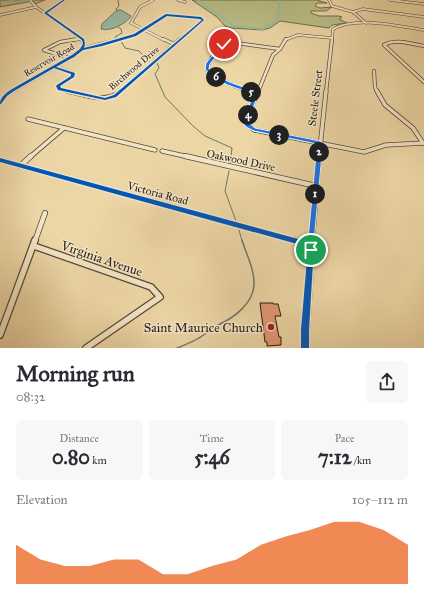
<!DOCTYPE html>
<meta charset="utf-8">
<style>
body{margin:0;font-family:"IM FELL Great Primer",serif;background:#f7f7f7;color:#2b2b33;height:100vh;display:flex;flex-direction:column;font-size:15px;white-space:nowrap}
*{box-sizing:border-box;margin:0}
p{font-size:13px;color:#7c7c81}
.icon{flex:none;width:22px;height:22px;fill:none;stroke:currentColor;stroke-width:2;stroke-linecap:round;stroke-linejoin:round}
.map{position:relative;height:348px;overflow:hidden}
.side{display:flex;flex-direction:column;background:#fff;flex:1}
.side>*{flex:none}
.pin{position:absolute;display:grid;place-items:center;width:34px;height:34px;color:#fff;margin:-17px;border:2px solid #fff;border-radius:50%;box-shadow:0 1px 4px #0007}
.km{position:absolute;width:20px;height:20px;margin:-10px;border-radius:50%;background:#222;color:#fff;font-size:11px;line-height:20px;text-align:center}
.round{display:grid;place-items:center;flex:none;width:42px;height:42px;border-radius:6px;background:#f7f7f7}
.summary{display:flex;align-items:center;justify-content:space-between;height:68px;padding:0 16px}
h1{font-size:22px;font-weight:700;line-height:30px}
.stats{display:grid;grid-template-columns:repeat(3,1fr);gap:6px;height:68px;padding:4px 16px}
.stats div{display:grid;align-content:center;border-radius:6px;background:#f7f7f7;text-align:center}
.stats b{font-size:20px;font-weight:700}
.stats small{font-size:11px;font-weight:400}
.stats p{font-size:11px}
.chart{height:112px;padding:8px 16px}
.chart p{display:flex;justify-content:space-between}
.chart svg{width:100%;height:72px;margin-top:4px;fill:#ea580c;opacity:.7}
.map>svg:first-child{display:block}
</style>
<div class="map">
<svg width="424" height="348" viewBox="0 0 424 348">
<rect width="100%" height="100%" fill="#edd6a6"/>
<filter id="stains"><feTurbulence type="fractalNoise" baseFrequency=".005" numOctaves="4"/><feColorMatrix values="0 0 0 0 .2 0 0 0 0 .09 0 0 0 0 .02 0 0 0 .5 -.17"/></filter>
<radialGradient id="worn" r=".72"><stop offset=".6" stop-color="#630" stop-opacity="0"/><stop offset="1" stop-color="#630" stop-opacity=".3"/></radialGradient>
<g fill="#babd86" stroke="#6f6c4c">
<path d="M0 0H45L35 4 33 1 0 7Z"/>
<path d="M192 0H317L327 3H317L315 6 320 8 332 7 326 11H311V13L319 16H339L342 17 339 19 347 23 332 25 329 28 280 21 270 28 262 30 231 28 225 26 217 17Z"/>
</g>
<path fill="#9abaa2" stroke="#6b7a68" d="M117 10H121L131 16C126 24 110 32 101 29L102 24Z"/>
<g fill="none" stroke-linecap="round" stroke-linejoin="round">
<g stroke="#6b7a68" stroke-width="1">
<path d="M117 11 116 9 119 6 118 0"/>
<path d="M116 39 115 37 122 33 121 29 118 27"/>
<path d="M121 41 125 48 139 51 149 61"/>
<path d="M157 63 159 68 155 74 165 97 193 126 205 136 232 148 230 164"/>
<path d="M229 171 225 191 236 221"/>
<path d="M239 230 242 241"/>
</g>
<path stroke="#6b7a68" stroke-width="1.5" d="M177 348C184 345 193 342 199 338 206 334 213 327 220 324 235 317 253 303 254 285 255 270 246 254 242 240"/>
<g stroke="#9abaa2" stroke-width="2">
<path d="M10 0 14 2 32 0"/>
<path d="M198 0 234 26 263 29 277 20 280 0"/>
</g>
</g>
<path fill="#e39676" stroke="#241b12" d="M260 303H273V304H278L281 316H275L279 337H281V345L267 346V342H265Z"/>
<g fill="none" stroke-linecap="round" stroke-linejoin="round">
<g stroke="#564a37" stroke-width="3">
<g id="street-far4">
<path d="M30 0 36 7 83 40"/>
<path d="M153 0 140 7 131 23 164 40"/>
<path d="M178 0 185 2"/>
<path d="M329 0 332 6 353 12 366 23"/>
<path d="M390 0 424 4"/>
<path d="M353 12 363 9 424 17"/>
<path d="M45 13 64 0"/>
<path d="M0 15 36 7"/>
<path d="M71 40 82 39"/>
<path d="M116 40 135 35 167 15 201 18 203 20 179 40"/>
<path d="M285 40 298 35 332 38"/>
<path d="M332 40 333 29C357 16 398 26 424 30"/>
</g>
</g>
<g stroke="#564a37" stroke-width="4">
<g id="street-far3">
<path d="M163 39 174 44"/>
<path d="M424 46C411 44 396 38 384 45L424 82"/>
<path d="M82 49 120 39"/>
<path d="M69 58 44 50 60 42 78 39"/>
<path d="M54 67 73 73V76L58 86 59 89 71 92"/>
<path d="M374 71 375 87 377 92"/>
<path d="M11 92 75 55 84 46 82 39"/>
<path d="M120 92 180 39"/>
<path d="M252 92C235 87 219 81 207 69 210 57 219 48 229 42L280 49"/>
<path d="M258 92 273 55 280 49 286 39"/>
<path d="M326 92 332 39"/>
</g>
</g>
<g stroke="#564a37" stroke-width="5">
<g id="street-far2">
<path d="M67 91C85 95 105 104 121 91"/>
<path d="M248 91 257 93"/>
<path d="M258 91 245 122 254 130 364 152 386 145 424 143"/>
<path d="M377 91 385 105 413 128 423 143"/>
<path d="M0 103 6 95 12 91"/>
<path d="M28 119 155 150"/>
<path d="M162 151 189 157"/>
<path d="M30 157 64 128"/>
<path d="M319 157 326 91"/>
</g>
</g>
<g stroke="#564a37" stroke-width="6">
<g id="street-far1">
<path d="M185 156 316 186"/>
<path d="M0 160 297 241"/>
<path d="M20 166 31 156"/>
<path d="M35 241 45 213"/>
<path d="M312 241 319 156"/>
</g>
</g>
<g stroke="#564a37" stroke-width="8">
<g id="street">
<path d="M293 240 311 245"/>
<path d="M34 246 151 287 160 297 86 348"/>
<path d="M0 335 35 240"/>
<path d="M305 348 312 240"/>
</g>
</g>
<use href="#street-far4" stroke="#f3e4c5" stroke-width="2"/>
<use href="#street-far3" stroke="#f3e4c5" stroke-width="2.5"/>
<use href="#street-far2" stroke="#f3e4c5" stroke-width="3.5"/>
<use href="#street-far1" stroke="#f3e4c5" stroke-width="4.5"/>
<use href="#street" stroke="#f3e4c5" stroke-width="5.5"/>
<g stroke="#f3e4c5" stroke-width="3">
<g id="cycleway">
<path d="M63 0H65L47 13 84 39 85 44 84 48 100 44 134 34 166 14 201 17 204 20 116 97 105 100 58 90 56 86 57 85 71 76V74L54 68 14 91 7 96 1 104H0C0 97 6 93 12 89L72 55 80 49 83 44 82 40 44 13ZM167 16 200 19 202 20 114 95 105 98 61 88 60 86 74 77 75 73 56 67 74 57 83 50 102 46 136 36Z"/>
<path d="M0 158 313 243 314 245 309 330V348H301V330L308 247 0 162Z"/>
</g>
</g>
<use href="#cycleway" fill="#0057b8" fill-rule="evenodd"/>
</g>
<path fill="#1a73e8" stroke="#fff" d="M223 43 226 44 210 64 209 69C222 82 242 86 259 92L248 122 255 128 320 141 323 143 313 253H308L307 250 317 144 254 131 246 127 242 122 254 94C237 88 217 84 205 69L206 63Z"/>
<circle fill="#8f2418" stroke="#f3e4c5" stroke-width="1.5" cx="271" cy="327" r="4"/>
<g text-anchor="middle" stroke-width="3" stroke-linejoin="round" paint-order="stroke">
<g font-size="9" fill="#241b12" stroke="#f3e4c5">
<text transform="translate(49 60) rotate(-30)" y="3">Reservoir Road</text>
<text transform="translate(134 68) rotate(-40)" y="3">Birchwood Drive</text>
</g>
<g font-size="11" fill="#241b12" stroke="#f3e4c5">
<text transform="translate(315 98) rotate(-83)" y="4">Steele Street</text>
<text transform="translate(241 160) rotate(12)" y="4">Oakwood Drive</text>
<text transform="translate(158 193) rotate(15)" y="4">Victoria Road</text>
</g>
<g font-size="13" fill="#241b12" stroke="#f3e4c5">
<text transform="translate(102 258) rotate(19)" y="5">Virginia Avenue</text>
</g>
<g font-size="13" fill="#241b12" stroke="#f3e4c5" text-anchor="end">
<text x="263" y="332">Saint Maurice Church</text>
</g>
</g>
<rect width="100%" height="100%" filter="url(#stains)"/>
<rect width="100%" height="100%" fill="url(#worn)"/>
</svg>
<div class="pin" style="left:311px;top:250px;background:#1e9e55"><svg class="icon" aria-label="arrive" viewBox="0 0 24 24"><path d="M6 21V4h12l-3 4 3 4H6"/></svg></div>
<div class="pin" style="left:224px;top:44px;background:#d93025"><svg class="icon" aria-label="check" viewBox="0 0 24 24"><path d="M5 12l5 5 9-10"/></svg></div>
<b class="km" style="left:315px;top:194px">1</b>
<b class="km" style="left:319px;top:152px">2</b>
<b class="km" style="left:279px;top:135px">3</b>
<b class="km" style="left:248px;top:115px">4</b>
<b class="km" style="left:251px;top:92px">5</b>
<b class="km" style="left:216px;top:77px">6</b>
</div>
<section class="side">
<div class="summary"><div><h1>Morning run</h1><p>08:32</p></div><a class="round"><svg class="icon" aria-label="share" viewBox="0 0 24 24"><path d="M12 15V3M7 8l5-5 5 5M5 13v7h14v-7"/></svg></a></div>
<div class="stats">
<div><p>Distance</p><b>0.80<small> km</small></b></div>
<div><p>Time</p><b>5:46</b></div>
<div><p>Pace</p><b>7:12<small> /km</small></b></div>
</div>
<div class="chart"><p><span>Elevation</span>105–112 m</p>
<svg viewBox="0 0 160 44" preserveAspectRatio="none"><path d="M0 44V20L10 29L20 33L30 33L40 29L50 29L60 38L70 38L80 33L90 29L100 20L110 15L120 11L130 6L140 6L150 11L160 20V44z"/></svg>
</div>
</section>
